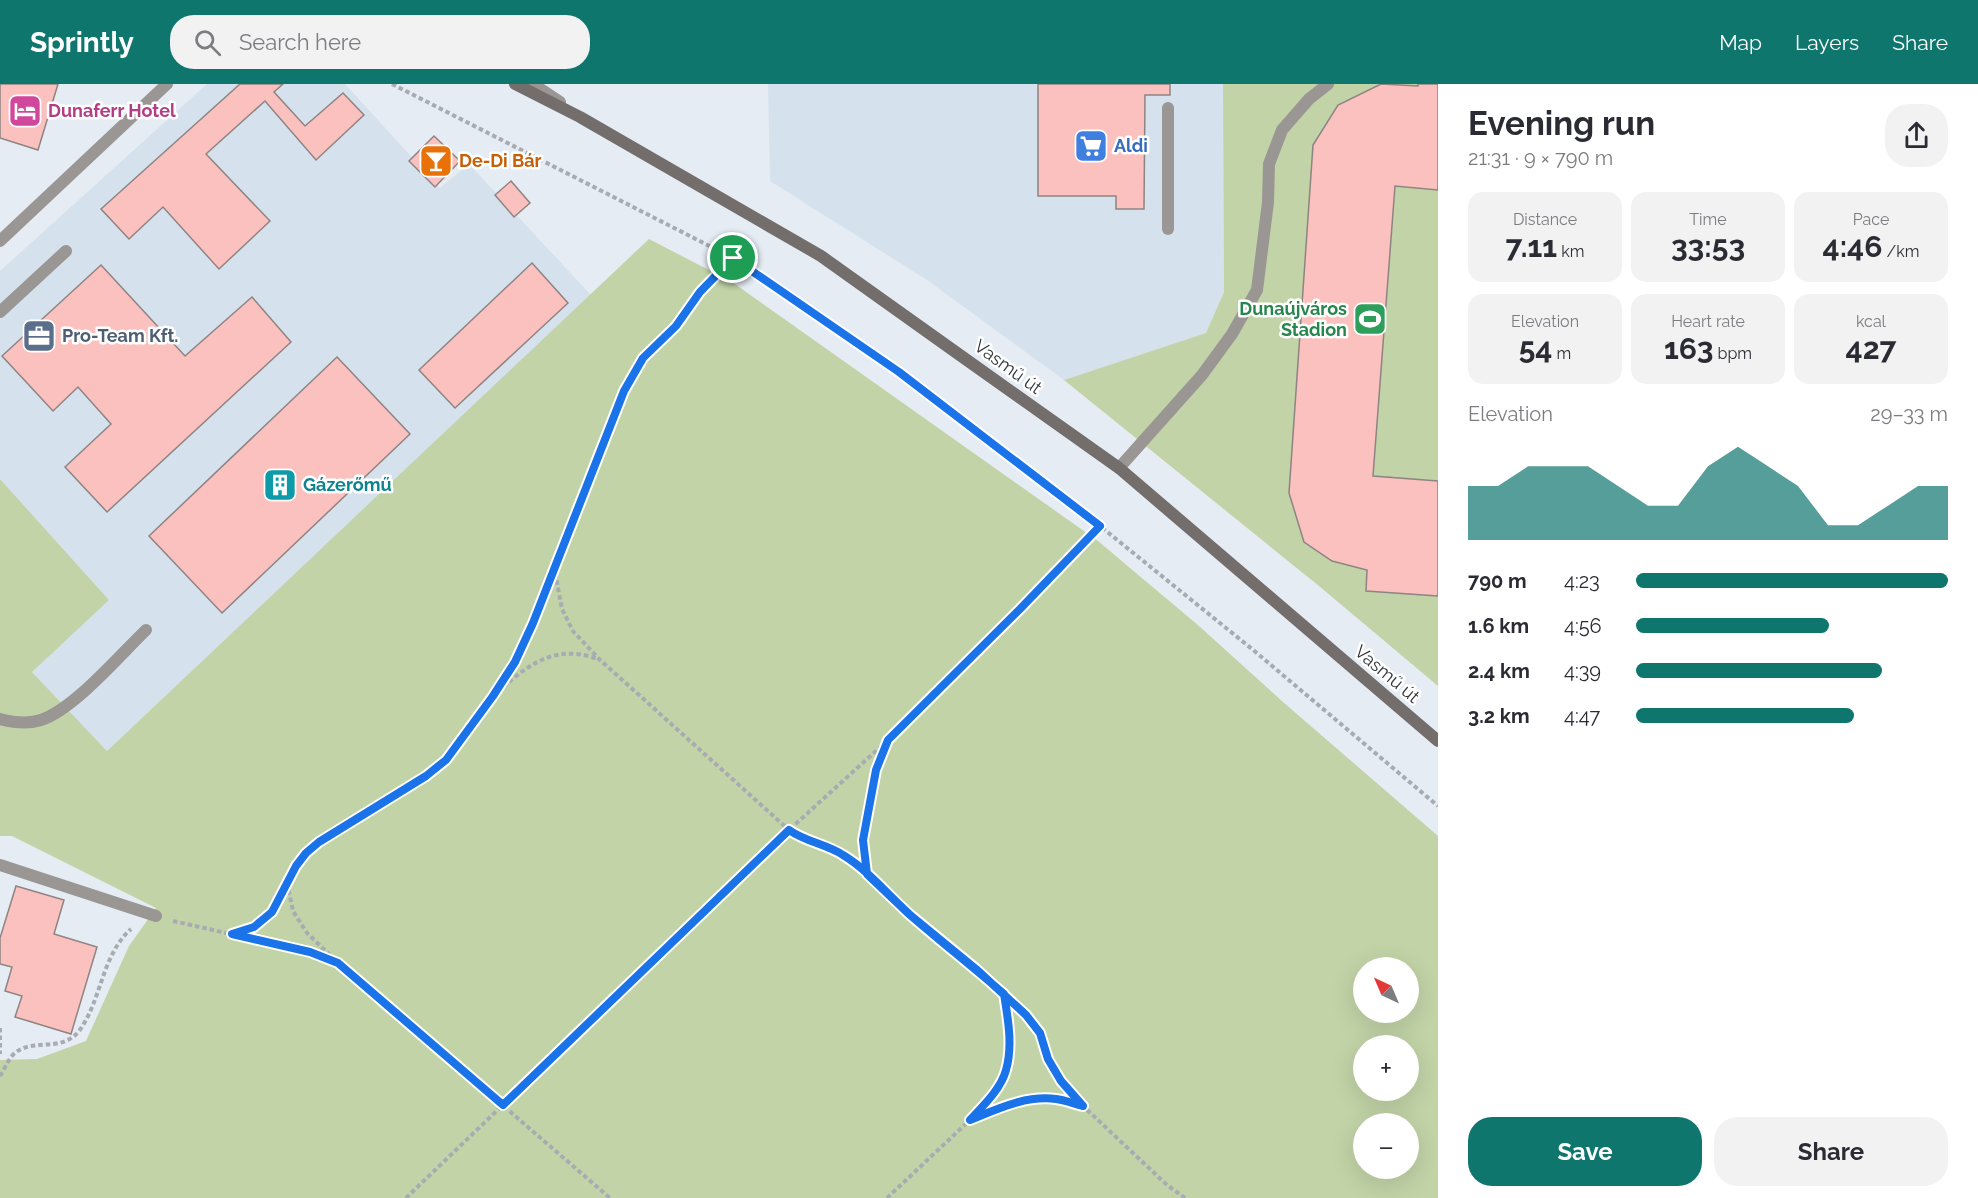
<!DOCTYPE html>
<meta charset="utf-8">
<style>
body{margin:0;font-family:Raleway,sans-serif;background:#f2f2f3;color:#2b2b33;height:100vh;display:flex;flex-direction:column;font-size:22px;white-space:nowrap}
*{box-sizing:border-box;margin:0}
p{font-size:20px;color:#7c7c81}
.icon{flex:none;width:33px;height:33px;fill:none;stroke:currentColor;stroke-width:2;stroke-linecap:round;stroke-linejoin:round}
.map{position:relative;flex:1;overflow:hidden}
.panel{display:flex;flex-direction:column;background:#fff;width:540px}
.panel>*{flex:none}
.needle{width:39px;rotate:316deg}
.tools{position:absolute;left:1353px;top:873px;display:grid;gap:12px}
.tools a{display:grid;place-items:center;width:66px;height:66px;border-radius:50%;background:#fff;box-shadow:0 6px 24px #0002;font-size:30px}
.pin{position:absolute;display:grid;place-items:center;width:51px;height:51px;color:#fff;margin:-26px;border:3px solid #fff;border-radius:50%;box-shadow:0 2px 6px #0007}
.round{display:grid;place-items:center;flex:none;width:63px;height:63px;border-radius:24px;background:#f2f2f3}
.headline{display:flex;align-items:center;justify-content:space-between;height:102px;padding:0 30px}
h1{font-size:33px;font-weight:700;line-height:45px}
.figures{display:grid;grid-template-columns:repeat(3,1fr);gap:9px;height:102px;padding:6px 30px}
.figures div{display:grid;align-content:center;border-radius:15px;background:#f2f2f3;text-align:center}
.figures b{font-size:30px;font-weight:700}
.figures small{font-size:16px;font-weight:400}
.figures p{font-size:16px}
.chart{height:168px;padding:12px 30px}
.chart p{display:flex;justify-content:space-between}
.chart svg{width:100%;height:108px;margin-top:6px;fill:#0f766e;opacity:.7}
.button{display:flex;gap:12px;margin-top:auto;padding:12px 30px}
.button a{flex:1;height:69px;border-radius:24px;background:#0f766e;color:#fff;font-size:24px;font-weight:700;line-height:69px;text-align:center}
.button a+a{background:#f2f2f3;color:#2b2b33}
ul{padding:0 30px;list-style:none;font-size:20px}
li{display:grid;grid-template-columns:96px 72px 1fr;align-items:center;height:45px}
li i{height:15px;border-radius:8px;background:#0f766e}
header{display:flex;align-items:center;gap:36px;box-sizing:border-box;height:84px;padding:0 30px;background:#0f766e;color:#fff}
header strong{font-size:28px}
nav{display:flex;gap:33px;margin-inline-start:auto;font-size:21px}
.search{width:420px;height:54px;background:#f2f2f3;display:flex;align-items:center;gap:15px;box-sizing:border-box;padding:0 21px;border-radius:24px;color:#7c7c81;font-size:22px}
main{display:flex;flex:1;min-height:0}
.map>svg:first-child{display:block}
</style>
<header>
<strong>Sprintly</strong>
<div class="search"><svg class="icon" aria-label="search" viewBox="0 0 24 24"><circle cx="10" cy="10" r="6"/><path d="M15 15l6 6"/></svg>Search here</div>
<nav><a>Map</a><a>Layers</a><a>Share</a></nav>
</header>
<main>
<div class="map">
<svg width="1438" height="1114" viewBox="0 0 1438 1114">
<rect width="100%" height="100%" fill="#e5ecf3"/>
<g fill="#d6e1ee">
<path d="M207 0H345L440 104 469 80 591 211 107 667 32 588 108 515 0 395V187Z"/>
<path d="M768 0H1223L1224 208 1206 249 1064 296 927 196 770 97Z"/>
</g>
<g fill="#c2d3a7" fill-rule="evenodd">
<path d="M1223 0H1438V602L1319 502 1064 296 1206 249 1224 208Z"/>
<path d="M649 155 732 198 1098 457 1199 542 1283 618 1438 752V1114H0V976L37 975 86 957 129 862 156 824 12 752H0V395L109 516 32 588 107 667ZM1364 884H1408V928H1364ZM1364 962H1408V1006H1364ZM1364 1040H1408V1084H1364Z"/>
</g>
<g fill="#fbc1be" stroke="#8e8483" stroke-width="1.5">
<path d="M0 0H58L38 66 0 54Z"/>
<path d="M240 0H283L274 8 305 42 343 9 364 31 316 76 265 17 206 70 270 137 219 185 163 123 129 155 101 125Z"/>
<path d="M1038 0H1170V11H1145L1144 125H1116V112H1038Z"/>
<path d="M1381 0 1418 2V0H1438V106L1395 102 1373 392 1438 397V512L1366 507 1367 486 1332 477 1304 458 1289 409 1313 61 1338 21Z"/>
<path d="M434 52 460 77 435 103 409 77Z"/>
<path d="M511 97 530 119 514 133 495 111Z"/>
<path d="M532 179 568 219 455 324 419 286Z"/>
<path d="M101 181 185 272 252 213 291 258 107 428 65 383 111 340 78 303 53 327 2 272Z"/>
<path d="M337 273 410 350 222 529 149 452Z"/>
<path d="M16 802 64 816 54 850 97 863 71 950 15 933 22 912 5 907 12 883 0 880V854Z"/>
</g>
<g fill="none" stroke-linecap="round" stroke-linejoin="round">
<g stroke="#a7acb2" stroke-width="4" stroke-dasharray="4.5 3" stroke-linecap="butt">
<path d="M392 0 733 174 899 288 1100 442 1252 565 1438 722"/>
<path d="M733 174 700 209 676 242 643 275 624 307 555 488 562 525 573 547 599 575 789 746C805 758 826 762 844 771L1026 931 1040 949 1048 975 1061 997 1083 1022 1167 1101 1185 1114"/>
<path d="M498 608C519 588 545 567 575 570 583 570 591 573 598 575"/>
<path d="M867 790 863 756 876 686 888 657"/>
<path d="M287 799 293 827 307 849 335 876"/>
<path d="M173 837 311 868 338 879 610 1114"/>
<path d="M232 850 254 843 272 827 296 782 306 769 319 758 426 692 446 676 476 638 515 578 554 489"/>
<path d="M0 944V970"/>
<path d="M0 992C4 986 7 978 12 972 29 952 61 970 79 947 102 916 101 872 131 845"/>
<path d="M972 1033C985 1020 1000 1005 1006 987 1013 966 1007 933 1004 912"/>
<path d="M406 1114 789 746 888 656 1020 525 1100 442"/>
<path d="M887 1114 970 1036 1001 1023 1030 1015H1055L1082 1022"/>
</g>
<g stroke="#9a9694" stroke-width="12">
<path d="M1168 24V145"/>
<path d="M0 228 66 167"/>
<path d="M1119 384 1202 291 1232 250 1257 206 1268 118 1269 80 1282 46 1309 15 1328 0"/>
<path d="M0 635C12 638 29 640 41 636 74 625 119 572 146 546"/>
<path d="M0 781 156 832"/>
</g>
<g stroke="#9a9694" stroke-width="12">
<path d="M533 0 560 18"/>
<path d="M0 157 167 0"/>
</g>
<path stroke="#736e6b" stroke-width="12" d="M515 0 580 33 821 172 957 269 1119 384 1438 657"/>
</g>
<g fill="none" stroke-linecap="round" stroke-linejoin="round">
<g stroke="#fff" stroke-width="12">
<path id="route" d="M733 174 700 208 676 242 643 274 624 307 533 539 515 578 493 612 446 676 426 692 319 758 306 769 296 782 272 828 254 843 232 850 310 868 338 879 503 1021 789 746C806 758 826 760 843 771 868 786 887 810 909 830 940 857 973 883 1004 910 1008 935 1013 962 1006 986 1001 1005 983 1022 970 1036 997 1025 1026 1011 1056 1015 1065 1016 1074 1020 1083 1022L1061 997 1048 975 1040 949 1026 931 976 885 909 830 867 790 863 756 876 686 888 656 1020 525 1100 442 899 288 733 174"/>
</g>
<use href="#route" stroke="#1a73e8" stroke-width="8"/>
</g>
<defs>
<g id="hotel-square" transform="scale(1.725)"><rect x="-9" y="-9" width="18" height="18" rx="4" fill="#d1479c" stroke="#fff"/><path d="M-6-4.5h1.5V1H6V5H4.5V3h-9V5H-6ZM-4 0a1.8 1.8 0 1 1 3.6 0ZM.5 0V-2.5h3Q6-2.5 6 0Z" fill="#fff"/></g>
<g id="supermarket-square" transform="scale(1.725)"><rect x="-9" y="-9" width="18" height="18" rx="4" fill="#3f7fe0" stroke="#fff"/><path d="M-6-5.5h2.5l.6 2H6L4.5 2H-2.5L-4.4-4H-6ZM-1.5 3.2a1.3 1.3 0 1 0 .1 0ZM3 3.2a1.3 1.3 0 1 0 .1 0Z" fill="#fff"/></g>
<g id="bar-square" transform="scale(1.725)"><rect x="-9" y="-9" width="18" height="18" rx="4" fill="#e8710a" stroke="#fff"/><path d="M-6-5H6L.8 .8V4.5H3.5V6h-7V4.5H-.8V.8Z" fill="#fff"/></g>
<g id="stadium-square" transform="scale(1.725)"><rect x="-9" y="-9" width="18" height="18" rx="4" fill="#2e9e5b" stroke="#fff"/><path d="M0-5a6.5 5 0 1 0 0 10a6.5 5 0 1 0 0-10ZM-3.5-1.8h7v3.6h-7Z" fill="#fff"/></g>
<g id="office-square" transform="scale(1.725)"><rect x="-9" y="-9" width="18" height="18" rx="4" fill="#5c6f8a" stroke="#fff"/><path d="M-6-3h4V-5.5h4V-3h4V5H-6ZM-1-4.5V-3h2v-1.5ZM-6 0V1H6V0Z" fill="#fff"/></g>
<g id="building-square" transform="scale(1.725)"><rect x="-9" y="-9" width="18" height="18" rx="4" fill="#0f9aa8" stroke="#fff"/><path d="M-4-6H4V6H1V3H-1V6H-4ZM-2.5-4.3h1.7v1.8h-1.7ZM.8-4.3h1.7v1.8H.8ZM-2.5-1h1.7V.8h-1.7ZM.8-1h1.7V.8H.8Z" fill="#fff"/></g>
</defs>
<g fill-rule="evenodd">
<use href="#hotel-square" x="25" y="27"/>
<use href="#supermarket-square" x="1091" y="62"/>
<use href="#bar-square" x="436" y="77"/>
<use href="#stadium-square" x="1370" y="235"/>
<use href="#office-square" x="39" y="252"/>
<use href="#building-square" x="280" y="401"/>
</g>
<g text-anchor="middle" stroke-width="5" stroke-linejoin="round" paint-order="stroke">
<g font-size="18" font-weight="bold" fill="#b23c85" stroke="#fff" text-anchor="start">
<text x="48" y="33">Dunaferr Hotel</text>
</g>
<g font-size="18" font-weight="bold" fill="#366cbe" stroke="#fff" text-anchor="start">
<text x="1114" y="68">Aldi</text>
</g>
<g font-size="18" font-weight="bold" fill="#c56008" stroke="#fff" text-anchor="start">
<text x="459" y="83">De-Di Bár</text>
</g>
<g font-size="18" font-weight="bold" fill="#27864d" stroke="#fff" text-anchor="end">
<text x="1347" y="231">Dunaújváros<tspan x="1347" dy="21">Stadion</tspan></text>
</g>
<g font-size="18" font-weight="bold" fill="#4e5e75" stroke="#fff" text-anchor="start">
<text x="62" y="258">Pro-Team Kft.</text>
</g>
<g font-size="18" fill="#313437" stroke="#fff">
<text transform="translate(1008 283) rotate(36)" y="6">Vasmű út</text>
<text transform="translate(1387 590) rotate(40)" y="6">Vasmű út</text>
</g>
<g font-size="18" font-weight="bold" fill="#0d838f" stroke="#fff" text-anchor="start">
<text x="303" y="407">Gázerőmű</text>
</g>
</g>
</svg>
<div class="tools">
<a><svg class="needle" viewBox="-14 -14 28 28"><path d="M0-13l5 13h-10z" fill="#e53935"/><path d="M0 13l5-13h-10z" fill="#7c7c81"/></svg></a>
<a>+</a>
<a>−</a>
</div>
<div class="pin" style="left:733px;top:174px;background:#1e9e55"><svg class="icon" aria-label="arrive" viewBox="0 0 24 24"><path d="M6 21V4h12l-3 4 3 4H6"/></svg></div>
</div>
<section class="panel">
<div class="headline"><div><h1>Evening run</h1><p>21:31 · 9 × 790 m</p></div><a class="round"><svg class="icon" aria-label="share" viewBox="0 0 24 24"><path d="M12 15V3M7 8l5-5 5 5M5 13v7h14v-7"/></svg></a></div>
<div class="figures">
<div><p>Distance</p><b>7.11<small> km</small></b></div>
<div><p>Time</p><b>33:53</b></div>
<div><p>Pace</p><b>4:46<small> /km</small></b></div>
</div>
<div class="figures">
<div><p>Elevation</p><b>54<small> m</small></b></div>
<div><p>Heart rate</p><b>163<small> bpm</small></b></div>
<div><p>kcal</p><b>427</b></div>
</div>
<div class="chart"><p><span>Elevation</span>29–33 m</p>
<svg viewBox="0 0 160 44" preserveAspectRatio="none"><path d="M0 44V22L10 22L20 14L30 14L40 14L50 22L60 30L70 30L80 14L90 6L100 14L110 22L120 38L130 38L140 30L150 22L160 22V44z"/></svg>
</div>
<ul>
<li><b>790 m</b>4:23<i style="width:100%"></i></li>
<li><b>1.6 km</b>4:56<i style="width:62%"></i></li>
<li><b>2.4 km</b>4:39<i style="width:79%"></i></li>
<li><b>3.2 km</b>4:47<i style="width:70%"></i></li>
</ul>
<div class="button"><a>Save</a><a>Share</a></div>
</section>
</main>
